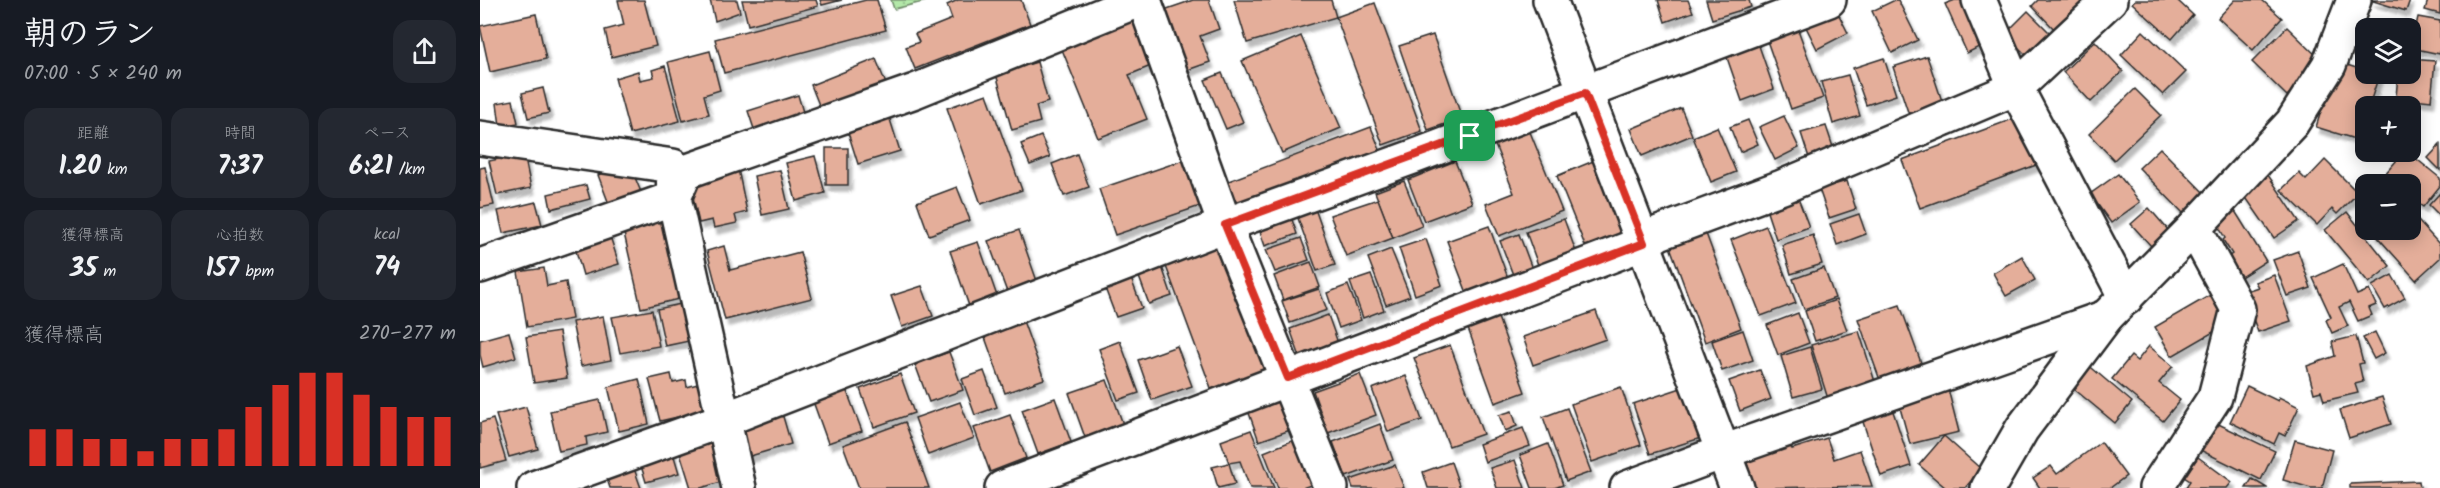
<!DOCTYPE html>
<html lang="ja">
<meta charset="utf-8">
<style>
body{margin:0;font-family:Kalam,"Klee One",sans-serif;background:#242831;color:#f1f3f6;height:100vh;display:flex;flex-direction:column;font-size:22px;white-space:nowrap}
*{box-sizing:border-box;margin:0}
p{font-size:20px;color:#9ea1a6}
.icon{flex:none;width:33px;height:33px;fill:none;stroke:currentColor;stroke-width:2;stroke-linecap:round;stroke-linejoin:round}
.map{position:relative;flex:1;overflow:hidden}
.sheet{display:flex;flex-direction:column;background:#171b24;width:480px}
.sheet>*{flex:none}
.buttons{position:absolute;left:1875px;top:18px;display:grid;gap:12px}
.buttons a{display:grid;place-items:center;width:66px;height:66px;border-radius:12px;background:#171b24;box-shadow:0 3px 15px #0003;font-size:30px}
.pin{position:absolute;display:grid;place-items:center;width:51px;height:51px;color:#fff;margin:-26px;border-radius:12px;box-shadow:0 3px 9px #0006}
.round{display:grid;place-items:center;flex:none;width:63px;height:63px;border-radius:18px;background:#242831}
.overview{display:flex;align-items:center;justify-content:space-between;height:102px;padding:0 24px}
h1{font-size:33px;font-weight:800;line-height:45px}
.figures{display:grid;grid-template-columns:repeat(3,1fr);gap:9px;height:102px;padding:6px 24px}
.figures div{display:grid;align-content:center;border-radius:15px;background:#242831;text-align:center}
.figures b{font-size:26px;font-weight:800}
.figures small{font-size:16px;font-weight:400}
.figures p{font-size:16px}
.chart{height:168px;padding:12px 24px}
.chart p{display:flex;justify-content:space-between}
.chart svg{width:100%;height:108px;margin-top:6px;stroke:#d93025;stroke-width:6}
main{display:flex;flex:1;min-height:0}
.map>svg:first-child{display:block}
</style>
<main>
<section class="sheet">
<div class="overview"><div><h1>朝のラン</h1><p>07:00 · 5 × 240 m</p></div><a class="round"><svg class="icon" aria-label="share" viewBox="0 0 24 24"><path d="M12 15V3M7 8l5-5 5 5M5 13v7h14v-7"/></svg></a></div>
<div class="figures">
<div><p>距離</p><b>1.20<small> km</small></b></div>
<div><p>時間</p><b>7:37</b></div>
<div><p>ペース</p><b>6:21<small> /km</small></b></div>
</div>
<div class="figures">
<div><p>獲得標高</p><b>35<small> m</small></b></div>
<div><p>心拍数</p><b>157<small> bpm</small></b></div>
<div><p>kcal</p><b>74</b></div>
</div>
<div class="chart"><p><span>獲得標高</span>270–277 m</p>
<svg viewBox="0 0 160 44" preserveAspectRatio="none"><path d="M5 44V29M15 44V29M25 44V33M35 44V33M45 44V38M55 44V33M65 44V33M75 44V29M85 44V20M95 44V11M105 44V6M115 44V6M125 44V15M135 44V20M145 44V24M155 44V24"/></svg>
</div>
</section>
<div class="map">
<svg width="1960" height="488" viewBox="0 0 1960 488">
<defs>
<pattern id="park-dots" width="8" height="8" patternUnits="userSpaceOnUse" patternTransform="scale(1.5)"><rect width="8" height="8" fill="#b3e8a9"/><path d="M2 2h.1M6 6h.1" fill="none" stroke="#9ac792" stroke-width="1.8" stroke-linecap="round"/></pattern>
<filter id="shadow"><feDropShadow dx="3.5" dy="6" stdDeviation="1.5" flood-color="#0004"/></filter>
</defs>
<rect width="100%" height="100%" fill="#fff"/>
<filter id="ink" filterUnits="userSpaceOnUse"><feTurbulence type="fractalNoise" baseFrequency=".0167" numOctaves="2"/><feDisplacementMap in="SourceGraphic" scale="12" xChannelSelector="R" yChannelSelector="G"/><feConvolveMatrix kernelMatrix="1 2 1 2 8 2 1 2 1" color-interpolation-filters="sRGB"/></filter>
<g filter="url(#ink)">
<path fill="url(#park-dots)" stroke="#6f8a6a" stroke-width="1.5" d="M411 0H451L414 9Z"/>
<g fill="#e4ae9a" stroke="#2b2b2b" stroke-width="1.5" filter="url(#shadow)">
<path d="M138 0H164L176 46 131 57 125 30 144 25Z"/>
<path d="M230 0H257L260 12 235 21Z"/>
<path d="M262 0H336L338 6 268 25Z"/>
<path d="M340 0H362L342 5Z"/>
<path d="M386 0H397L406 30 244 73 235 39Z"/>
<path d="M478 0H541L550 24 435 69 426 47 439 42 435 34 472 19 467 5Z"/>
<path d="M713 0H729L739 29 720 36 730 62 702 72 681 11Z"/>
<path d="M754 0H851L856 17 767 43Z"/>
<path d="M1178 0H1208L1213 12 1185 22Z"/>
<path d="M1226 0H1269L1271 7 1232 19Z"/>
<path d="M1415 0H1418L1438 40 1412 53 1392 11Z"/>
<path d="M1475 0H1487L1507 43 1487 53 1465 4Z"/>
<path d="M1558 0H1601L1608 7 1579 34 1552 6Z"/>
<path d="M1655 0H1697L1713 15 1692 39 1652 3Z"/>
<path d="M1755 0H1782L1802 18 1773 50 1738 18Z"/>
<path d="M1890 0H1930L1926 11Z"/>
<path d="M1948 0H1960V14L1945 10Z"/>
<path d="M895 3 942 131 903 145 856 17Z"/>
<path d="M1354 5 1368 33 1337 49 1323 21Z"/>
<path d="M1548 11 1578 41 1555 64 1525 34Z"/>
<path d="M56 14 66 59 10 72 0 26Z"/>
<path d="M659 16 678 63 649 75 667 119 618 138 581 47Z"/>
<path d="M1938 17 1960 21V54L1931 48Z"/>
<path d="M1316 24 1343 98 1311 109 1285 35Z"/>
<path d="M1807 27 1842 61 1807 96 1772 62Z"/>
<path d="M1663 31 1706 72 1683 95 1641 55Z"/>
<path d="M953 35 982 118 948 130 919 46Z"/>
<path d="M821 36 861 128 802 153 762 61Z"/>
<path d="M1276 37 1294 89 1262 101 1244 49Z"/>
<path d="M1615 41 1643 71 1611 102 1583 72Z"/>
<path d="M230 51 240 90 224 95 229 114 203 121 188 62Z"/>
<path d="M1447 56 1464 107 1430 118 1413 67Z"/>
<path d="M1404 58 1416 95 1386 105 1373 68Z"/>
<path d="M396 59 408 89 343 115 331 85Z"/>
<path d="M1930 59 1955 61 1951 101 1916 97 1918 74H1930Z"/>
<path d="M557 62 568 102 556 106 560 122 532 130 516 74Z"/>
<path d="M1864 64 1886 71V74L1899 75 1889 106H1886V117L1878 140 1836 127 1853 73Z"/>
<path d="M185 66 200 121 150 134 135 78 158 71 160 80 174 77 172 70Z"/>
<path d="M742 73 763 122 746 129 725 80Z"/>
<path d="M1368 75 1380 116 1353 124 1341 82Z"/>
<path d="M63 88 69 113 48 118 42 93Z"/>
<path d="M1655 89 1681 115 1634 160 1609 134Z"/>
<path d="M507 94 542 190 501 204 467 108Z"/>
<path d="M318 95 325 119 276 135 268 111Z"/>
<path d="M33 100 38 123 20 126 17 103Z"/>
<path d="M1201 108 1212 135 1162 156 1151 129Z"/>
<path d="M408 113 420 151 378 164 366 126Z"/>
<path d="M1304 116 1319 148 1295 160 1279 127Z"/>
<path d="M1541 116 1559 164 1440 208 1422 160Z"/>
<path d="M1268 120 1278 144 1260 152 1250 127Z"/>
<path d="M1046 122 1082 211 1019 236 1006 204 1034 193 1011 135Z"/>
<path d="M1346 126 1356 156 1331 164 1321 133Z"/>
<path d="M891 127 900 150 754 204 746 182Z"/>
<path d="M1237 127 1256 172 1231 182 1213 137Z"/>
<path d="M561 136 570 157 550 165 541 144Z"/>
<path d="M1960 145V170L1948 158Z"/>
<rect x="346" y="148" width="22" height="37"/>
<path d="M1680 148 1725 194 1704 214 1659 168Z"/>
<path d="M1924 152H1928L1960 178V186L1943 207 1930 197V184H1916L1904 175Z"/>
<path d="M44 154 51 188 17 195 9 161Z"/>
<path d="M597 154 609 187 584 196 572 164Z"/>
<path d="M335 156 345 193 316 201 306 163Z"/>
<path d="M1123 157 1152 230 1106 248 1077 176Z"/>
<path d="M704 160 720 206 635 235 619 189Z"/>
<path d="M1845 160 1878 193 1857 214 1852 209 1837 225 1801 190 1819 173 1826 180Z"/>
<path d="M975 161 992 203 944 221 928 180Z"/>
<path d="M149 163 161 192 129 204 118 175Z"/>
<path d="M5 167 14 205 0 208V168Z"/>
<path d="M258 169 267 212 255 215 257 223 234 228 232 220 219 223 209 180Z"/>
<path d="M300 170 309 209 282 215 274 176Z"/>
<path d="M1638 174 1660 202 1631 223 1610 194Z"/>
<path d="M1788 175 1819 221 1794 238 1762 192Z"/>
<path d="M924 181 942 226 913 238 895 192Z"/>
<path d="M1367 181 1376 209 1349 218 1339 189Z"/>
<path d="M106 185 110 199 71 209 68 194Z"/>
<path d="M477 187 490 220 449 235 437 202Z"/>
<path d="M1960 193V216L1949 205Z"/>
<path d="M1318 198 1329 227 1296 239 1286 209Z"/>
<path d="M898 199 913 238 866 256 850 215Z"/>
<path d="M56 202 62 225 23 233 18 211Z"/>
<path d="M833 203 855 265 837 271 815 210Z"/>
<path d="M1669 208 1689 231 1671 246 1651 224Z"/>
<path d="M182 211 203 298 161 308 141 220Z"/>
<path d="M809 211 817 234 785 246 777 223Z"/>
<path d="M1755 211 1786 261 1761 277 1748 257 1752 254 1743 240 1745 238 1736 222Z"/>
<path d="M1867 212 1910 266 1889 283 1845 230Z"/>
<path d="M1930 212 1960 245V258L1936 280 1894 233 1898 230H1930Z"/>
<path d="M1379 214 1386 234 1357 245 1350 224Z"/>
<path d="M1084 219 1099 260 1061 273 1046 232Z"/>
<path d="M1221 220 1261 328 1225 342 1185 233Z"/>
<path d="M1009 226 1028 278 987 293 967 241Z"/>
<path d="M1286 226 1316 303 1281 316 1251 240Z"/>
<path d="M539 230 557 281 527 292 508 241Z"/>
<path d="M129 233 139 264 103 275 94 244Z"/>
<path d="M1039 234 1054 274 1035 280 1020 241Z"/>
<path d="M1333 235 1342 264 1311 274 1302 245Z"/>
<path d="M821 238 829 260 795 272 786 250Z"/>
<path d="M946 239 962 285 935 295 919 248Z"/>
<path d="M740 240 790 377 734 396 684 261Z"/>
<path d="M498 242 517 296 489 306 470 251Z"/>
<path d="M244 246 250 270 320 252 332 298 245 320 227 251Z"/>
<path d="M911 249 930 296 906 305 888 258Z"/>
<path d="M1818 251 1831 288 1807 296 1793 260Z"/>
<path d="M1542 256 1555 280 1526 296 1513 273Z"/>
<path d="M679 258 692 296 669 304 655 266Z"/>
<path d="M831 262 840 287 803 300 794 276Z"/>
<path d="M1863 264 1877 295 1889 290 1896 305 1889 308 1892 315 1878 321 1869 302 1859 307 1868 326 1852 333 1846 320 1851 317 1833 278Z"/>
<path d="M64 268 67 286 86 282 92 319 47 327 38 272Z"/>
<path d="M1344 268 1355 298 1324 309 1313 279Z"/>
<path d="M649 273 662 308 636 317 623 283Z"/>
<path d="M891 275 904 310 883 318 870 282Z"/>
<path d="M1794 275 1811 321 1778 332 1763 292 1778 287 1775 282Z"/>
<path d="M1912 275 1925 298 1905 309 1892 286Z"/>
<path d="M868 285 881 320 859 328 847 293Z"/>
<path d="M442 286 453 316 422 327 411 296Z"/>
<path d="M839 289 847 310 810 323 802 301Z"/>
<path d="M1732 294 1749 323 1692 356 1675 327Z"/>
<path d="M1356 300 1367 330 1335 341 1325 311Z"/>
<path d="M201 304 209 341 185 346 177 309Z"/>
<path d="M1420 305 1443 368 1401 383 1378 319Z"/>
<path d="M172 310 179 346 140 353 132 317Z"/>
<path d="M1116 311 1126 339 1053 365 1043 337Z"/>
<path d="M1016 312 1045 392 1015 403 986 323Z"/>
<path d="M1318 313 1329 343 1298 355 1287 325Z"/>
<path d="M848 315 858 343 820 357 810 329Z"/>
<path d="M123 316 131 360 101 366 92 322Z"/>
<path d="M542 318 564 379 525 393 503 332Z"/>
<path d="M1263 330 1273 360 1242 371 1232 341Z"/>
<path d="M1379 331 1396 385 1348 399 1331 345Z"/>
<path d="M29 332 36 357 3 367 0 355V340Z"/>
<path d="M79 332 87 378 54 383 46 337Z"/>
<path d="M1895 332 1905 353 1894 359 1883 338Z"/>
<path d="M1876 336 1883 363 1879 364 1883 382 1875 384 1878 393 1844 401 1841 391 1834 393 1827 366 1855 356 1852 342Z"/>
<path d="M640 341 659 393 638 400 619 349Z"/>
<path d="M970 345 1003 434 969 446 934 358Z"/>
<path d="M697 346 712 386 672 400 658 360Z"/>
<path d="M1669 346 1693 366 1679 383 1700 400 1683 421 1632 379 1651 356 1657 361Z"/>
<path d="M1330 347 1342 389 1313 397 1301 356Z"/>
<path d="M469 352 483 390 449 402 435 364Z"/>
<path d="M1606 363 1652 402 1635 423 1588 384Z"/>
<path d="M1280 370 1291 399 1260 411 1249 381Z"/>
<path d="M504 371 517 407 495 415 482 379Z"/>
<path d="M191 374 193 383 206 380 207 387 221 383 228 410 180 421 169 379Z"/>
<path d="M420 374 434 413 394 427 380 389Z"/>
<path d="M880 374 896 415 848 433 833 391Z"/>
<path d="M926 376 942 420 908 432 892 389Z"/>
<path d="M159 379 169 424 139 431 128 387Z"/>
<path d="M627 380 644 427 606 440 589 393Z"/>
<path d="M363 381 382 431 348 443 330 393Z"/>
<path d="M1467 385 1479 432 1430 444 1417 397Z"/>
<path d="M1767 386 1798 401 1799 397 1819 407 1805 436 1799 433 1794 444 1750 422Z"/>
<path d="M1141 387 1161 445 1112 462 1091 404Z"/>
<path d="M1204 387 1221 438 1170 454 1153 404Z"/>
<path d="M801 391 816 428 779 441 765 402Z"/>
<path d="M1902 397 1911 424 1869 438 1860 410Z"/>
<path d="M575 398 591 442 558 454 542 410Z"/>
<path d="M120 400 127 432 106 437 107 445 79 451 70 411Z"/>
<path d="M480 402 494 438 448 455 435 418Z"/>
<path d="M46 407 58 449 29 457 16 415Z"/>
<path d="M1087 408 1111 472 1086 481 1063 417Z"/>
<path d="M1412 408 1431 466 1401 476 1382 419Z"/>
<path d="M1032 411 1037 426 1025 431 1019 415Z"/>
<path d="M302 413 311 444 267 457 258 426Z"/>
<path d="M530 415 546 458 510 472 494 428Z"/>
<path d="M13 419 26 461 0 468V423Z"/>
<path d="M1728 419 1795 451 1781 480 1714 447Z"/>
<path d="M425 422 449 488H379L363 445Z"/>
<path d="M900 424 913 460 866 477 853 442Z"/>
<path d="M1043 428 1050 446 1005 462 999 444Z"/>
<path d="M771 430 794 488H770L760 461 749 463 741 441Z"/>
<path d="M230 433 244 481 221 488H211L197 443Z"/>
<path d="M1464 436 1501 469 1485 488H1466L1439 465Z"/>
<path d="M819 438 837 483 822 488H798L784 452Z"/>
<path d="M1347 438 1354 459 1380 450 1392 486 1275 488 1264 454 1306 440 1312 449Z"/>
<path d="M1815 440 1852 450 1842 488H1831L1803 480Z"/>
<path d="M1621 442 1646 476 1630 488H1560L1553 478 1571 466 1577 474Z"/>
<path d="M1068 444 1083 485 1074 488H1052L1040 455Z"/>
<path d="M191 446 199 473 166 482 158 456Z"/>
<path d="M1718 457 1752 482 1747 488H1705L1710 481 1704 477Z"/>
<path d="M151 460 161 488H130L124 470Z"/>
<path d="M1035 460 1045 488H1017L1010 468Z"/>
<path d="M971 462 980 488H948L943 472Z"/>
<path d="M749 463 755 484 738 488 732 467Z"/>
<path d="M915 465 924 488H873L870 480Z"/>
<path d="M1772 479 1787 488H1766Z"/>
<path d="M1939 481 1940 488H1870V484Z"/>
</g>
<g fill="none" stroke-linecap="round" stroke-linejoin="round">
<g stroke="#2b2b2b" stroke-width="38">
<g id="street">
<path d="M664 0 745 225 851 488"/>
<path d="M1070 0 1257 488"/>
<path d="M1499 0 1536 88 1646 298"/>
<path d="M0 138 193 166 194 198 259 488"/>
<path d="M0 266 194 198 205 172 435 91 659 0"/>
<path d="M54 488 243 420 745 225 933 157 1349 0"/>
<path d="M522 488 1164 243 1179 233 1302 187 1536 88 1630 0"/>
<path d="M1147 488 1243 452 1626 317"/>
<path d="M1508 488 1542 429 1626 317 1714 228 1812 123 1849 65 1874 0"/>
<path d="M1676 488 1735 397 1758 309 1714 228"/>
</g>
</g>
<use href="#street" stroke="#fff" stroke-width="33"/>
</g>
</g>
<g fill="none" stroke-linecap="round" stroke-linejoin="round" filter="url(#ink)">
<g stroke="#fff" stroke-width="12">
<path id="route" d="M1105 93 1164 243 808 378 745 225Z"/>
</g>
<use href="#route" stroke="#d93025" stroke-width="8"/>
</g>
</svg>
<div class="buttons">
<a><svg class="icon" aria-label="layers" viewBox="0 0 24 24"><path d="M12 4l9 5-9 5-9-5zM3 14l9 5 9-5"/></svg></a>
<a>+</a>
<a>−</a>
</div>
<div class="pin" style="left:990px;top:136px;background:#1e9e55"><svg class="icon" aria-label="arrive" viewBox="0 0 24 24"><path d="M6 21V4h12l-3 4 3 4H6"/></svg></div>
</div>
</main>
